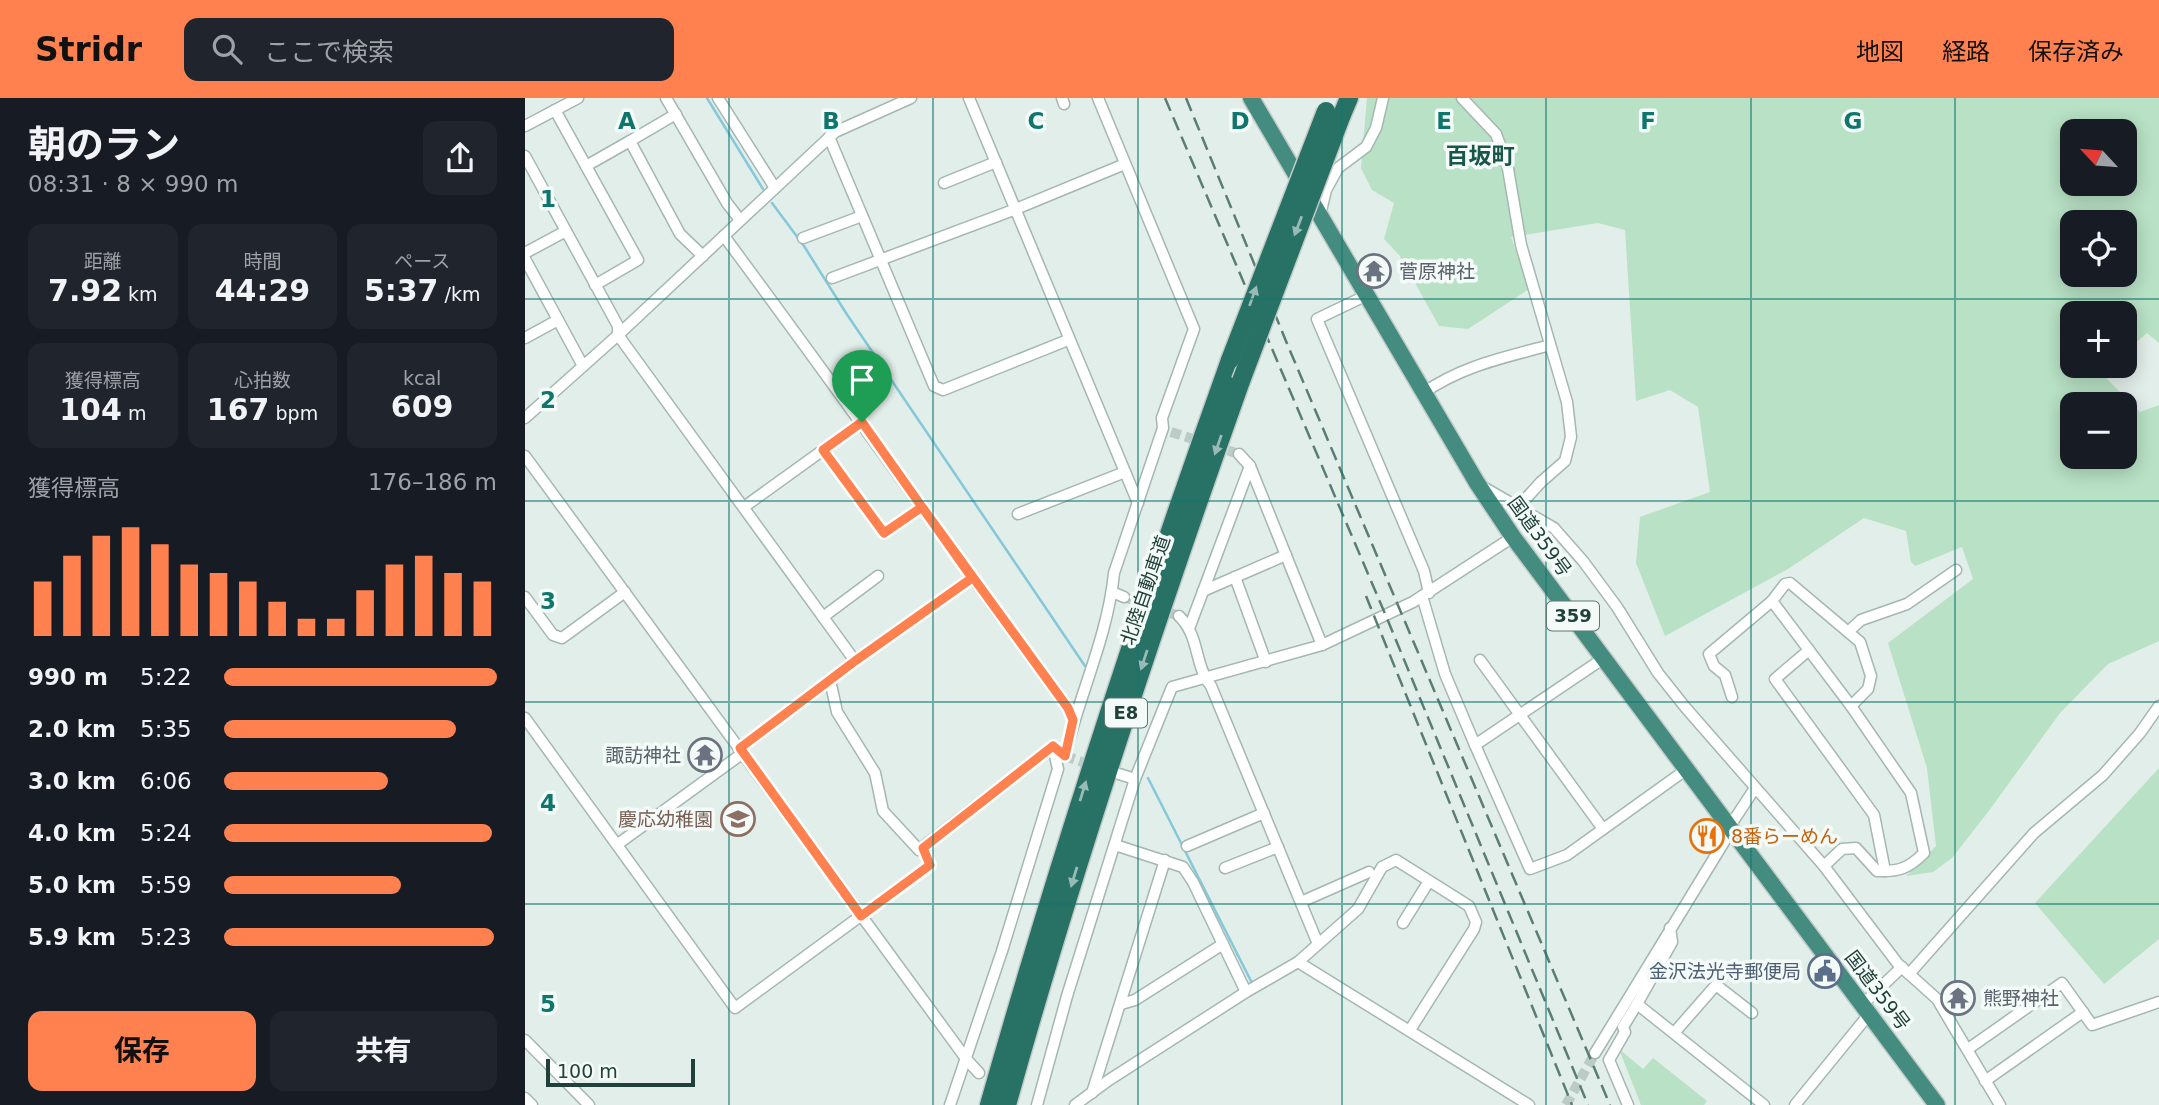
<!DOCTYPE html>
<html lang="ja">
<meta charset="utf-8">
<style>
body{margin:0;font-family:"DejaVu Sans","Noto Sans JP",sans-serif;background:#20242c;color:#f1f3f6;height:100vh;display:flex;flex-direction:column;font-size:26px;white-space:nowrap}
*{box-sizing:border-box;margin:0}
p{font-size:23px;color:#9ea1a6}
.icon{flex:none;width:38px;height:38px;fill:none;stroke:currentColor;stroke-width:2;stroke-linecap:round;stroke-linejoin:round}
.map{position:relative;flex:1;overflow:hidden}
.panel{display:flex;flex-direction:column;background:#171b24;width:525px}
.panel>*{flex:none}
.needle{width:46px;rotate:296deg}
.tools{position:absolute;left:1535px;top:21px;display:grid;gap:14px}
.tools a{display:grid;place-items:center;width:77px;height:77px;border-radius:14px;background:#171b24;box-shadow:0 4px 18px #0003;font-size:35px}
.scale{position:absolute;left:21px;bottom:18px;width:149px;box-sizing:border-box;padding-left:7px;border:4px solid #204139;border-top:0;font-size:19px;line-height:24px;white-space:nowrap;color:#204139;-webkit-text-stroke:5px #f3faf7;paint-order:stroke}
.pin{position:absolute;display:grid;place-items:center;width:60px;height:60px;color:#fff;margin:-72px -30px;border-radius:50% 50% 50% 0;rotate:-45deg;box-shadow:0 0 7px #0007}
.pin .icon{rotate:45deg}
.round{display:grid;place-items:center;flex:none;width:74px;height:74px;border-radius:14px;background:#20242c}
.overview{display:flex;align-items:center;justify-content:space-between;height:119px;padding:0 28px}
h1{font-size:38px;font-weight:700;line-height:52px}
.figures{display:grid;grid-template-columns:repeat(3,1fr);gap:10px;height:119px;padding:7px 28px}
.figures div{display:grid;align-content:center;border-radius:14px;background:#20242c;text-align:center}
.figures b{font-size:30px;font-weight:700}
.figures small{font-size:19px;font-weight:400}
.figures p{font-size:19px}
.chart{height:196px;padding:14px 28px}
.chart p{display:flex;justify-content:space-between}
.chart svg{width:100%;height:126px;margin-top:7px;stroke:#ff814f;stroke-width:6}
.button{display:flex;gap:14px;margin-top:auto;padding:14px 28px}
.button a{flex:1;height:80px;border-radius:14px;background:#ff814f;color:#111;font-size:28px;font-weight:700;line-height:80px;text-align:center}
.button a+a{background:#20242c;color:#f1f3f6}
ul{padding:0 28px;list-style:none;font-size:23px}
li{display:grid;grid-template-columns:112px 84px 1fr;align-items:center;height:52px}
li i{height:18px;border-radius:9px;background:#ff814f}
header{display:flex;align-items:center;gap:42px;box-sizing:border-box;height:98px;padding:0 35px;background:#ff814f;color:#111}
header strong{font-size:33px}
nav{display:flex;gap:38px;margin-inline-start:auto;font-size:24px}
.search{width:490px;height:63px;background:#20242c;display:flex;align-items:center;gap:18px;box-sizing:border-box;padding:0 24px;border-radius:14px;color:#9ea1a6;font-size:26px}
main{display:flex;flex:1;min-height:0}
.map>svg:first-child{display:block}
</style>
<header>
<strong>Stridr</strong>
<div class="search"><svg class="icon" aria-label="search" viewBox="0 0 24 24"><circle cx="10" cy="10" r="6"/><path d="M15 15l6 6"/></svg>ここで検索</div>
<nav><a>地図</a><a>経路</a><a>保存済み</a></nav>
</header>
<main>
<section class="panel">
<div class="overview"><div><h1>朝のラン</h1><p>08:31 · 8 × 990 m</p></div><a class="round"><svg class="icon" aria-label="share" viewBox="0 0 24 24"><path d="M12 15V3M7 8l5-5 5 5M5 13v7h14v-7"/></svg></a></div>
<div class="figures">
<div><p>距離</p><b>7.92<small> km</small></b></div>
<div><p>時間</p><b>44:29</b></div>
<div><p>ペース</p><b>5:37<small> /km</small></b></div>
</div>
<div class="figures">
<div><p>獲得標高</p><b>104<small> m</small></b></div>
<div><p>心拍数</p><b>167<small> bpm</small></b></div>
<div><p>kcal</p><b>609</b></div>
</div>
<div class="chart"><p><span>獲得標高</span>176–186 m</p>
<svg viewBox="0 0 160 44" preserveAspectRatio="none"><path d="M5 44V25M15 44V16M25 44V9M35 44V6M45 44V12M55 44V19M65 44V22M75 44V25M85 44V32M95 44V38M105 44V38M115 44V28M125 44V19M135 44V16M145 44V22M155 44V25"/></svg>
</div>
<ul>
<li><b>990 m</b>5:22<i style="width:100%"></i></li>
<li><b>2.0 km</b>5:35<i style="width:85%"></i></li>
<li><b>3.0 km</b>6:06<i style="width:60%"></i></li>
<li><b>4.0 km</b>5:24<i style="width:98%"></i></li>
<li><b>5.0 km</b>5:59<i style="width:65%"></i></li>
<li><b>5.9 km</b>5:23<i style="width:99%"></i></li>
</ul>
<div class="button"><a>保存</a><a>共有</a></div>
</section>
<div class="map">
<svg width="1634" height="1007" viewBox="0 0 1634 1007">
<rect width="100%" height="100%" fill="#e2eee9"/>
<g fill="#b8e1c5" fill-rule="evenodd">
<path d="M842 0H1634V245L1622 235 1600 254V215H1547V268H1582L1575 274 1615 314 1634 307V543L1583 566 1535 615 1463 714 1427 760 1408 774 1381 778 1411 748 1402 670 1363 545 1448 481 1437 449 1390 468 1386 464 1381 433 1339 420 1263 471 1140 538 1111 465 1115 419 1185 394 1173 309 1145 292 1111 303 1100 132 1073 125 986 139 1004 191 943 231 914 228 875 158 859 141 869 105 847 92 836 70ZM1547 33H1600V86H1547ZM1547 124H1600V177H1547ZM1547 306H1600V359H1547Z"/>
<path d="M1634 670V841L1579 886 1510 805Z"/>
<path d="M1094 951 1118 971 1128 960 1182 1003 1179 1007H1116Z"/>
</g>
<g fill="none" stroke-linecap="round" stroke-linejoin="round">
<g stroke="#84c8d9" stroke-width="2.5">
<path d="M182 0 238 91"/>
<path d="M247 105 279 148 321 215 560 568"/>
<path d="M623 680 726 883"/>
</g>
<g stroke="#bbcbc6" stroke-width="10" stroke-dasharray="10 5" stroke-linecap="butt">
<path d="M646 334 714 356"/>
<path d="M599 499 654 518"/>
<path d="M540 658 569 668"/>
<path d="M1041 1007 1070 955"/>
</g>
<g stroke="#a4b7b1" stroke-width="13">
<g id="minor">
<path d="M141 0 202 105 215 122"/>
<path d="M193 0 250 90"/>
<path d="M444 0 613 405"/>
<path d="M537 0 539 6"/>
<path d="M937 0 971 36 982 65 996 147 1042 304 1046 339 1040 363 1016 384 994 408"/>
<path d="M30 12 113 162 70 187"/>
<path d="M151 16 105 43 155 136 178 158"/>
<path d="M0 28 53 0"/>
<path d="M304 39 409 288 418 292 543 242"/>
<path d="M0 58 93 228V237L330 563"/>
<path d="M61 68 105 43"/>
<path d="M419 85 471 64"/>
<path d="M795 117 801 92 813 70 841 49 851 30 858 0"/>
<path d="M199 138C315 294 427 453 543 610L548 622"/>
<path d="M278 140 337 118"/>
<path d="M0 155 41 133"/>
<path d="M0 161 58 268"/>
<path d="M307 180 491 111 600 66"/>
<path d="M840 198 792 221 899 473 904 495"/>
<path d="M0 240 33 222"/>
<path d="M898 295C939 267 978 260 1025 247"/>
<path d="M0 320 93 237 310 34 386 0"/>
<path d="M298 352 359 435 397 409"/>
<path d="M714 356 725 368 797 547"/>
<path d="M0 358 442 962 454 975"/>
<path d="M958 389 1029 430 1058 463 1092 509 1133 575 1160 609 1299 768 1373 866 1412 901 1475 1007"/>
<path d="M219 409 337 324"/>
<path d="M493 416 600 374"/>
<path d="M710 479 741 564"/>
<path d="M678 493 761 457"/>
<path d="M587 494 599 499"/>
<path d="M897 498 920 576 950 647"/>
<path d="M0 499 28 537 37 540 100 494"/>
<path d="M1247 503 1260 486 1265 485 1335 544 1346 578 1343 591 1326 608"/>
<path d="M654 518C675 538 669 567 686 588L793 846"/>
<path d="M298 519 353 478"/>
<path d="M665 528 725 368"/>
<path d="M1324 533 1336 522 1382 506 1431 472"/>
<path d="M1284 552 1250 581 1349 717 1360 773"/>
<path d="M1079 560 950 647 1005 771 1042 757 1162 671"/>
<path d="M955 562 1078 731"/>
<path d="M305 582 312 614 350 675 358 713 394 752 528 648"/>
<path d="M1207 599 1200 577 1189 568 1184 556 1247 503 1326 608 1386 695 1399 755C1384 770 1374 774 1352 773L1331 750 1317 751 1299 768"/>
<path d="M0 620 210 910 405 767 398 750"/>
<path d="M528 648 540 658C554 597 583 538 589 475L638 330 637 320 669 231 573 0"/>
<path d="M215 650 330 563 447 480"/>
<path d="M594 676 610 681"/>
<path d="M93 746 218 655"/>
<path d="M590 747 658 769 668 784 721 894"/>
<path d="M662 748 739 715"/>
<path d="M700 770 753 749"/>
<path d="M776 804 844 774"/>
<path d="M878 825 904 783"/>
<path d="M1145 830 1147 844 1112 906 1239 1007"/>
<path d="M773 864 1004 1007"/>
<path d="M1384 876 1509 735 1578 677 1615 635 1634 608"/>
<path d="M596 906 610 902 698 846"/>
<path d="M1338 906 1377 869"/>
<path d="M1149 935 1191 887 1227 915"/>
<path d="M0 942 64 1007"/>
<path d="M1443 951 1537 885 1567 927 1634 904"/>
<path d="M1070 955 1199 744 1205 728 1230 690"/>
<path d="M1460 983 1558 914"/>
<path d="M567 995 640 762"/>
<path d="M0 1000 7 1007"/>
<path d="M425 1007 477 853 533 671 528 649"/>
<path d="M512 1007 542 898 610 681 647 589 797 547 888 504 988 439"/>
<path d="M550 1007 584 982 721 894 773 864 833 811 857 769 871 762 944 808 951 824 949 831 885 932"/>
<path d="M1103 1007 1084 962 1100 934 1098 929 1112 906"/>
<path d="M1270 1007 1345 915"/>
</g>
</g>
<g stroke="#c1cac8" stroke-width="19">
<path id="trunk" d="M726 0 952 385 988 439 1412 1007"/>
</g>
<g stroke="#c1cac8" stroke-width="21">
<g id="motorway">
<path d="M816 19 824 0"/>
<path d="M464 1007C535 756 617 508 705 262"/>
<path d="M482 1007C550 763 631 522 716 283"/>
</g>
</g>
<use href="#minor" stroke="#fff" stroke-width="10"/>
<use href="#trunk" stroke="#448c7f" stroke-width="16"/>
<use href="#motorway" stroke="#287165" stroke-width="18"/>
<g stroke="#5a7d75" stroke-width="2.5" stroke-dasharray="14 7" stroke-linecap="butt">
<path d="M640 0 861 518 1063 1007"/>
<path d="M661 0 763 248 1085 1007"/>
<path d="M841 498 1047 1007"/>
</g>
<g stroke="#c1cac8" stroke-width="21" stroke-linecap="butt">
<g id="motorway-bridge">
<path d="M705 262 801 13"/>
<path d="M716 283 816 19"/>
</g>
</g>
<use href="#motorway-bridge" stroke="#287165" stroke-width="18"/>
</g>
<defs><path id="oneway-solid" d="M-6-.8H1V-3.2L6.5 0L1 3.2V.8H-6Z" transform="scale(1.75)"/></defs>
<g fill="#98bcb5">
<use href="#oneway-solid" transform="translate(773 128) rotate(111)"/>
<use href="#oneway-solid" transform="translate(728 198) rotate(-70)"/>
<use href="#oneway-solid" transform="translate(693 347) rotate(109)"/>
<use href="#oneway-solid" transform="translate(619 562) rotate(108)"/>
<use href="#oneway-solid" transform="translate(558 693) rotate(-73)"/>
<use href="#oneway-solid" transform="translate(549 779) rotate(107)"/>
</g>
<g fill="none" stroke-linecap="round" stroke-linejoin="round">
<g stroke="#fff" stroke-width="14">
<path id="route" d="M337 324 447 480 330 563 215 650 336 818 405 767 398 750 528 648 540 658 548 622 543 610 397 409 359 435 298 352 337 324"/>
</g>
<use href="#route" stroke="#ff814f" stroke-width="9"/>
</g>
<path fill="none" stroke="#0f766e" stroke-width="2" stroke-opacity="0.55" d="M204 0V1007M408 0V1007M613 0V1007M817 0V1007M1021 0V1007M1226 0V1007M1430 0V1007M0 201H1634M0 403H1634M0 604H1634M0 806H1634"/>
<defs>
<g id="temple-ring" transform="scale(1.75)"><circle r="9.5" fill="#f3faf7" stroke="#6b7280" stroke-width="1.5"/><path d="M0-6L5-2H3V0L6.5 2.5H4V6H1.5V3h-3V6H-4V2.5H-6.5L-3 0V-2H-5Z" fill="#6b7280"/></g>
<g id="school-ring" transform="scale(1.75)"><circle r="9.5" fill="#f3faf7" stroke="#8d6e63" stroke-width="1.5"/><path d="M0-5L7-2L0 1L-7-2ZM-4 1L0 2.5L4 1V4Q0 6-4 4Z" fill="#8d6e63"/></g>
<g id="restaurant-ring" transform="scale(1.75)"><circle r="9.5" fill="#f3faf7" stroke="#e8710a" stroke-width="1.5"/><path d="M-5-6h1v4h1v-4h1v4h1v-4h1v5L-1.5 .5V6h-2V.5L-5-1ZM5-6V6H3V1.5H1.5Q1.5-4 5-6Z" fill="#e8710a"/></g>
<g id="civic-ring" transform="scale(1.75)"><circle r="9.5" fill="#f3faf7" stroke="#5c6f8a" stroke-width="1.5"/><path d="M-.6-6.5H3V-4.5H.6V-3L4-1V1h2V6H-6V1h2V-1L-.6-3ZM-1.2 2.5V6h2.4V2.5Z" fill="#5c6f8a"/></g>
</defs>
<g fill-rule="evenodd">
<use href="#temple-ring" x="849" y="173"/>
<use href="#temple-ring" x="180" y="657"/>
<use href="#school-ring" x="213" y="721"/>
<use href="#restaurant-ring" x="1182" y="738"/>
<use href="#civic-ring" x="1300" y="873"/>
<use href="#temple-ring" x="1433" y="900"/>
</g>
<g text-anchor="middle" stroke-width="7" stroke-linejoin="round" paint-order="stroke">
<g fill="#f3faf7" stroke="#5f7872" stroke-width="2">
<rect x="1022" y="503.5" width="52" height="29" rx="5"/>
<rect x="580" y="600.5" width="42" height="29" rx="5"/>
</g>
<g font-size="18" font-weight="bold" fill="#204139">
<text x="1048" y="524">359</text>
<text x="601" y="621">E8</text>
</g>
<g font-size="19" fill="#5b616d" stroke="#f3faf7" text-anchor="start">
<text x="874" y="180">菅原神社</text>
<text x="156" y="664" text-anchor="end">諏訪神社</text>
<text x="1458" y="907">熊野神社</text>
</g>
<g font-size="19" fill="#204139" stroke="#f3faf7">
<text transform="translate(1015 438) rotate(54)" y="7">国道359号</text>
<text transform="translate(620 492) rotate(-71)" y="7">北陸自動車道</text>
<text transform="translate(1353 892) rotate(53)" y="7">国道359号</text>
</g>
<g font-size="19" fill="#785e54" stroke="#f3faf7" text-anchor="end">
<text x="188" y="728">慶応幼稚園</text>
</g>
<g font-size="19" fill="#c56008" stroke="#f3faf7" text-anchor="start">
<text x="1206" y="745">8番らーめん</text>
</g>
<g font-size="19" fill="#4e5e75" stroke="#f3faf7" text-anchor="end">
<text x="1276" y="880">金沢法光寺郵便局</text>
</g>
<g font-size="23" font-weight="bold" fill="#195649" stroke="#f3faf7">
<text x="955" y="66">百坂町</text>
</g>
</g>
<g font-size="23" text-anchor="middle" font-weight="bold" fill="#0f766e" stroke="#f3faf7" stroke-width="7" stroke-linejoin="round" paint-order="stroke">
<text x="102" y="31">A</text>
<text x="306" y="31">B</text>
<text x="511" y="31">C</text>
<text x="715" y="31">D</text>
<text x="919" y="31">E</text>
<text x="1123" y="31">F</text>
<text x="1328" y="31">G</text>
<text x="23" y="109">1</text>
<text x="23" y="310">2</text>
<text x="23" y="511">3</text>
<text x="23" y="713">4</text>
<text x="23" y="914">5</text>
</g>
</svg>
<div class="tools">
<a><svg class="needle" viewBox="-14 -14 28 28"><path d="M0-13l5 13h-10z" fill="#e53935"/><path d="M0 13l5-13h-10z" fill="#9ea1a6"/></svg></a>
<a><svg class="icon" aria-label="locate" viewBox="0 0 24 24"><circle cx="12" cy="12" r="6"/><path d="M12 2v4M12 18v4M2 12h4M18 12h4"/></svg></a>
<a>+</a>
<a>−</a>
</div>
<div class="scale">100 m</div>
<div class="pin" style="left:337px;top:324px;background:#1e9e55"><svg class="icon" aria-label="arrive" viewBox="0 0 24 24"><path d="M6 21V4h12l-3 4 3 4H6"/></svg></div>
</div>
</main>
